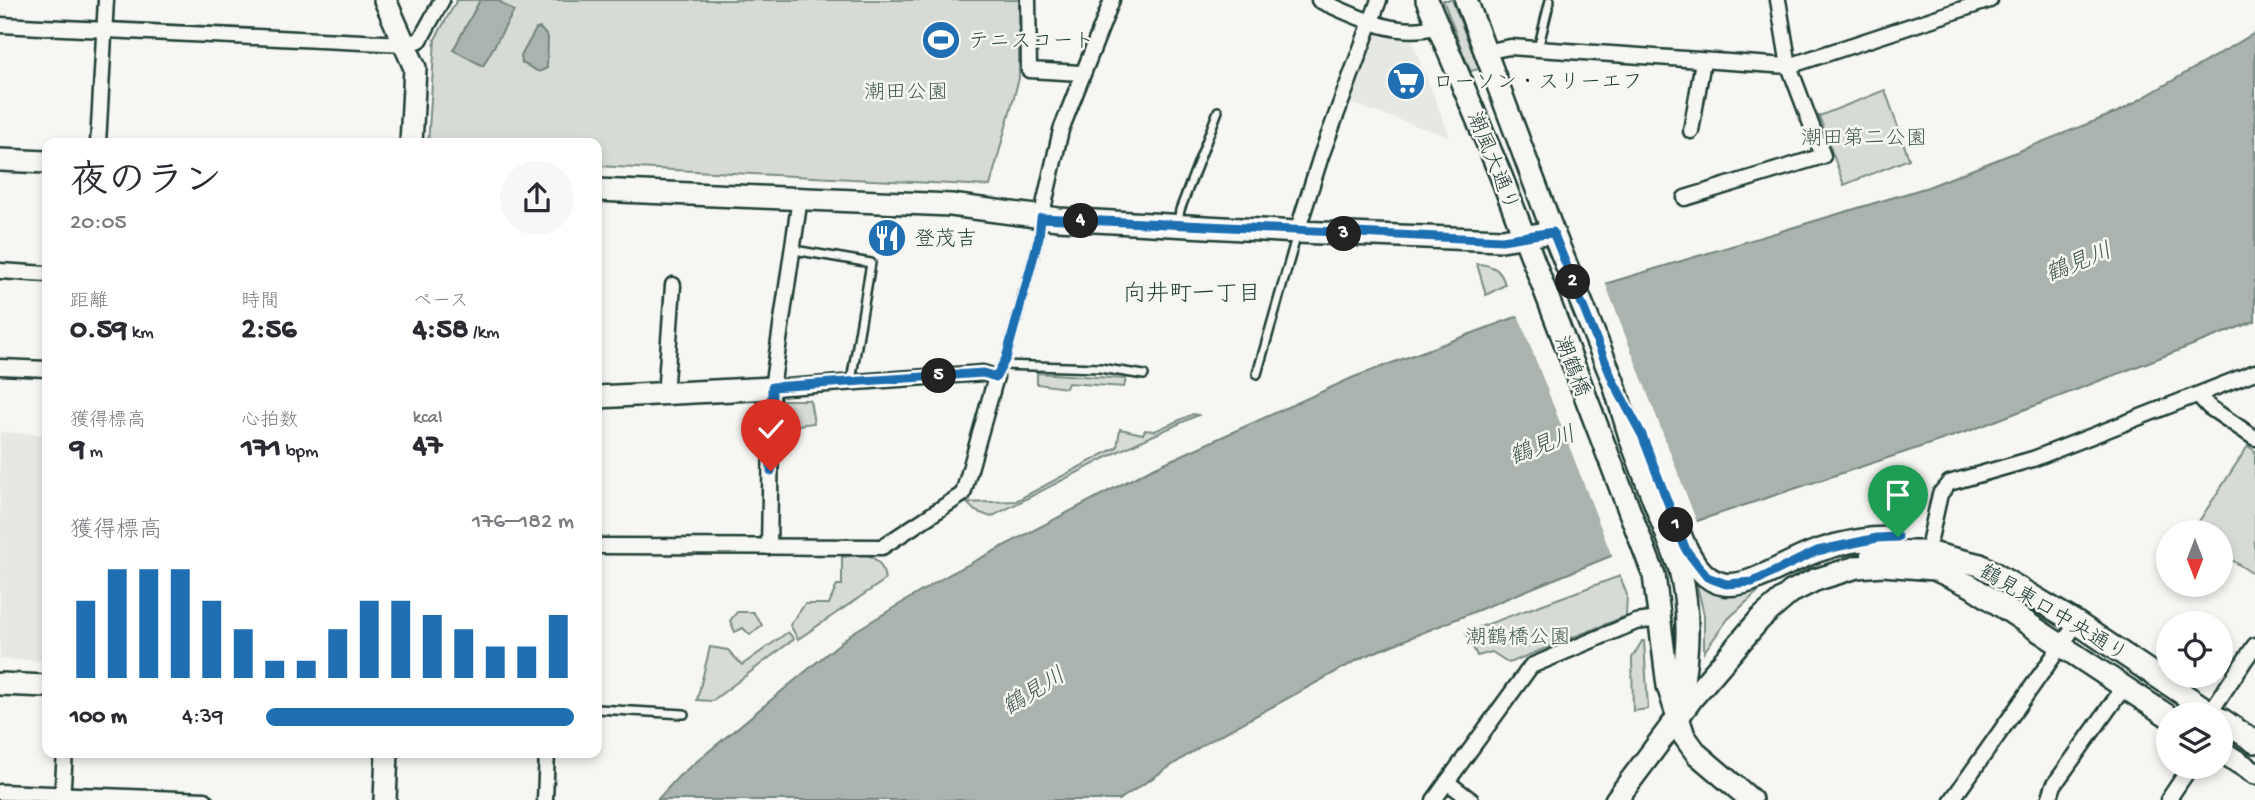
<!DOCTYPE html>
<html lang="ja">
<meta charset="utf-8">
<style>
body{margin:0;font-family:"Gochi Hand","Klee One",sans-serif;background:#f7f7f7;color:#2b2b33;height:100vh;display:flex;flex-direction:column;font-size:26px;white-space:nowrap}
*{box-sizing:border-box;margin:0}
p{font-size:23px;color:#7c7c81}
.icon{flex:none;width:38px;height:38px;fill:none;stroke:currentColor;stroke-width:2;stroke-linecap:round;stroke-linejoin:round}
.map{position:relative;flex:1;overflow:hidden}
.side{position:absolute;left:42px;top:138px;width:560px;height:620px;display:flex;flex-direction:column;background:#fff;border-radius:14px;box-shadow:0 4px 10px #0003}
.side>*{flex:none}
.needle{width:46px;rotate:180deg}
.tools{position:absolute;left:2156px;top:520px;display:grid;gap:14px}
.tools a{display:grid;place-items:center;width:77px;height:77px;border-radius:50%;background:#fff;box-shadow:0 4px 10px #0003;font-size:35px}
.pin{position:absolute;display:grid;place-items:center;width:60px;height:60px;color:#fff;margin:-72px -30px;border-radius:50% 50% 50% 0;rotate:-45deg;box-shadow:0 0 7px #0007}
.pin .icon{rotate:45deg}
.km{position:absolute;width:35px;height:35px;margin:-18px;border-radius:50%;background:#222;color:#fff;font-size:19px;line-height:35px;text-align:center}
.round{display:grid;place-items:center;flex:none;width:74px;height:74px;border-radius:37px;background:#f7f7f7}
.headline{display:flex;align-items:center;justify-content:space-between;height:119px;padding:0 28px}
h1{font-size:38px;font-weight:700;line-height:52px}
.stats{display:grid;grid-template-columns:repeat(3,1fr);gap:10px;height:119px;padding:7px 28px}
.stats div{display:grid;align-content:center}
.stats b{font-size:30px;font-weight:700}
.stats small{font-size:19px;font-weight:400}
.stats p{font-size:19px}
.chart{height:196px;padding:14px 28px}
.chart p{display:flex;justify-content:space-between}
.chart svg{width:100%;height:126px;margin-top:7px;stroke:#1f6fb2;stroke-width:6}
ul{padding:0 28px;list-style:none;font-size:23px}
li{display:grid;grid-template-columns:112px 84px 1fr;align-items:center;height:52px}
li i{height:18px;border-radius:9px;background:#1f6fb2}
.map>svg:first-child{display:block}
</style>
<div class="map">
<svg width="2255" height="800" viewBox="0 0 2255 800">
<rect width="100%" height="100%" fill="#f6f6f2"/>
<filter id="ink" filterUnits="userSpaceOnUse"><feTurbulence type="fractalNoise" baseFrequency=".0143" numOctaves="2"/><feDisplacementMap in="SourceGraphic" scale="14" xChannelSelector="R" yChannelSelector="G"/><feConvolveMatrix kernelMatrix="1 2 1 2 8 2 1 2 1" color-interpolation-filters="sRGB"/></filter>
<g filter="url(#ink)">
<g fill="#e6e8e4">
<path d="M1376 29 1411 39 1450 137 1349 103Z"/>
<path d="M0 432 47 435V661L0 659Z"/>
</g>
<g fill="#d6dbd6" stroke="#7a8c85" stroke-width="2">
<path d="M457 0H1019V78L990 186 597 166V144H428L435 39Z"/>
<path d="M1443 0H1452L1479 69 1470 71Z"/>
<path d="M1885 90 1909 159 1844 185 1819 116Z"/>
<path d="M1477 264C1493 265 1501 269 1505 285L1486 295Z"/>
<path d="M1037 373 1126 379 1124 387 1068 383 1066 388 1037 384Z"/>
<path d="M782 400H810L814 423 782 427Z"/>
<path d="M1193 414 1198 415 1121 450 991 517 975 511 967 503 1016 501 1117 447 1120 429 1143 434 1145 430 1155 431Z"/>
<path d="M2248 446 2255 451V575L2221 553V532H2192Z"/>
<path d="M865 554C879 559 883 566 885 580L798 639 790 625 805 604H829L837 585H842V557Z"/>
<path d="M1620 576 1627 595 1626 616 1509 663 1492 652 1477 656 1466 632Z"/>
<path d="M1701 583C1724 591 1740 597 1764 586L1728 619 1704 652V615L1697 585Z"/>
<path d="M737 612H753L762 625 750 635 743 628 735 632 730 621Z"/>
<path d="M788 632 794 639 712 701 697 700 710 647 728 650 742 665Z"/>
<path d="M1642 641H1644L1648 709 1633 711 1632 658Z"/>
</g>
<g fill="#aab3ae" stroke="#72847d" stroke-width="2">
<path d="M480 0H497L514 11 483 66 453 50Z"/>
<path d="M540 28 548 37 547 68 539 72 522 63 521 56 536 29Z"/>
<path d="M2255 33V321L1969 431 1697 521 1363 657 1206 743 1119 800H657L679 776 852 633 948 575 1149 470 1354 377 1608 283 1928 187 2120 111Z"/>
</g>
<path fill="#f6f6f2" d="M1604 280 1698 525 1613 559 1517 312Z"/>
<g fill="none" stroke-linecap="round" stroke-linejoin="round">
<g stroke="#1f3d34" stroke-width="12">
<g id="lane">
<path d="M1538 49 1550 0"/>
<path d="M1178 222 1180 210 1218 111"/>
<path d="M794 250 871 263 851 381"/>
<path d="M1002 365 1100 368 1144 375"/>
<path d="M1257 374 1297 234"/>
<path d="M996 377 1006 358 1039 237 1041 220"/>
<path d="M597 709 684 714"/>
</g>
</g>
<g stroke="#1f3d34" stroke-width="19">
<g id="street">
<path d="M1028 0 1029 70 1081 73"/>
<path d="M1319 0C1355 16 1397 39 1437 26"/>
<path d="M0 25 405 44 420 40 442 0"/>
<path d="M1484 52 1510 47 1789 66 1990 0"/>
<path d="M1691 131 1703 61"/>
<path d="M98 144 106 0"/>
<path d="M1685 198 1823 156 1789 66 1778 0"/>
<path d="M1041 218 1061 130 1112 0"/>
<path d="M1297 232 1321 156 1379 0"/>
<path d="M0 271 47 274"/>
<path d="M0 367 47 369"/>
<path d="M2198 395 2209 407 2255 438"/>
<path d="M665 396 673 285"/>
<path d="M1930 539 1940 494 1949 483 2033 459 2255 372"/>
<path d="M597 546 882 547 963 494 996 377 983 373 772 388"/>
<path d="M769 547 772 388 800 198"/>
<path d="M2209 714 2255 645"/>
<path d="M1447 782 1471 800"/>
<path d="M0 792 205 800"/>
<path d="M62 800 65 752"/>
<path d="M545 800 547 752"/>
<path d="M1434 800 1531 666 1636 622 1659 619"/>
<path d="M1952 800 2077 623"/>
<path d="M2049 800 2054 785 2124 687"/>
<path d="M2168 800 2191 766"/>
</g>
</g>
<g stroke="#1f3d34" stroke-width="26">
<g id="secondary">
<path d="M385 0 415 68 411 144"/>
<path d="M1427 0 1501 176 1654 575 1668 686 1684 736 1697 754 1751 800"/>
<path d="M1466 0 1553 232 1613 381 1631 440 1680 569C1692 619 1687 662 1678 712"/>
<path d="M0 160 47 162"/>
<path d="M597 190 951 205 1058 219 1297 232 1502 240 1553 232"/>
<path d="M597 397 772 388"/>
<path d="M1679 532C1714 623 1756 573 1817 551 1840 543 1866 538 1890 538"/>
<path d="M1872 552H1926L1980 565 2077 623 2213 714"/>
<path d="M0 684 47 686"/>
<path d="M2221 719 2255 742"/>
<path d="M2221 751 2255 773"/>
<path d="M385 800 387 752"/>
<path d="M1616 800 1693 697 1760 619 1791 592 1815 580 1857 567 1883 565 1934 569 1971 586 2168 716"/>
</g>
</g>
<use href="#lane" stroke="#f6f6f2" stroke-width="7"/>
<use href="#street" stroke="#f6f6f2" stroke-width="14"/>
<use href="#secondary" stroke="#f6f6f2" stroke-width="21"/>
</g>
</g>
<g fill="none" stroke-linecap="round" stroke-linejoin="round" filter="url(#ink)">
<g stroke="#fff" stroke-width="14">
<path id="route" d="M771 471 772 387 983 373 996 377 1006 358 1039 237 1041 218 1502 240 1553 232 1613 381 1642 435 1686 550 1707 577 1726 584 1753 582 1817 551 1877 538 1898 537"/>
</g>
<use href="#route" stroke="#1f6fb2" stroke-width="9"/>
</g>
<defs>
<g id="stadium-disc" transform="scale(2.0125)"><circle r="9.5" fill="#1f6fb2" stroke="#f6f6f2"/><path d="M0-5a6.5 5 0 1 0 0 10a6.5 5 0 1 0 0-10ZM-3.5-1.8h7v3.6h-7Z" fill="#fff"/></g>
<g id="supermarket-disc" transform="scale(2.0125)"><circle r="9.5" fill="#1f6fb2" stroke="#f6f6f2"/><path d="M-6-5.5h2.5l.6 2H6L4.5 2H-2.5L-4.4-4H-6ZM-1.5 3.2a1.3 1.3 0 1 0 .1 0ZM3 3.2a1.3 1.3 0 1 0 .1 0Z" fill="#fff"/></g>
<g id="restaurant-disc" transform="scale(2.0125)"><circle r="9.5" fill="#1f6fb2" stroke="#f6f6f2"/><path d="M-5-6h1v4h1v-4h1v4h1v-4h1v5L-1.5 .5V6h-2V.5L-5-1ZM5-6V6H3V1.5H1.5Q1.5-4 5-6Z" fill="#fff"/></g>
</defs>
<g fill-rule="evenodd">
<use href="#stadium-disc" x="941" y="40"/>
<use href="#supermarket-disc" x="1406" y="81"/>
<use href="#restaurant-disc" x="887" y="238"/>
</g>
<g text-anchor="middle" stroke-width="5" stroke-linejoin="round" paint-order="stroke">
<g font-size="21" fill="#1f3d34" stroke="#f6f6f2" text-anchor="start">
<text x="968" y="47">テニスコート</text>
<text x="1433" y="88">ローソン・スリーエフ</text>
<text x="914" y="245">登茂吉</text>
</g>
<g font-size="21" fill="#445d54" stroke="#f6f6f2">
<text x="906" y="98">潮田公園</text>
<text x="1864" y="144">潮田第二公園</text>
<text x="1518" y="643">潮鶴橋公園</text>
</g>
<g font-size="21" fill="#1f3d34" stroke="#f6f6f2">
<text transform="translate(1494 161) rotate(68)" y="7">潮風大通り</text>
<text transform="translate(1573 366) rotate(69)" y="7">潮鶴橋</text>
<text transform="translate(2054 612) rotate(31)" y="7">鶴見東口中央通り</text>
</g>
<g font-size="23" font-style="italic" fill="#425a52" stroke="#f6f6f2">
<text transform="translate(2078 261) rotate(-22)" y="8">鶴見川</text>
<text transform="translate(1542 444) rotate(-21)" y="8">鶴見川</text>
<text transform="translate(1033 690) rotate(-32)" y="8">鶴見川</text>
</g>
<g font-size="23" fill="#1f3d34" stroke="#f6f6f2">
<text x="1192" y="300">向井町一丁目</text>
</g>
</g>
</svg>
<div class="tools">
<a><svg class="needle" viewBox="-14 -14 28 28"><path d="M0-13l5 13h-10z" fill="#e53935"/><path d="M0 13l5-13h-10z" fill="#7c7c81"/></svg></a>
<a><svg class="icon" aria-label="locate" viewBox="0 0 24 24"><circle cx="12" cy="12" r="6"/><path d="M12 2v4M12 18v4M2 12h4M18 12h4"/></svg></a>
<a><svg class="icon" aria-label="layers" viewBox="0 0 24 24"><path d="M12 4l9 5-9 5-9-5zM3 14l9 5 9-5"/></svg></a>
</div>
<div class="pin" style="left:1898px;top:537px;background:#1e9e55"><svg class="icon" aria-label="arrive" viewBox="0 0 24 24"><path d="M6 21V4h12l-3 4 3 4H6"/></svg></div>
<div class="pin" style="left:771px;top:471px;background:#d93025"><svg class="icon" aria-label="check" viewBox="0 0 24 24"><path d="M5 12l5 5 9-10"/></svg></div>
<b class="km" style="left:1676px;top:525px">1</b>
<b class="km" style="left:1573px;top:282px">2</b>
<b class="km" style="left:1344px;top:234px">3</b>
<b class="km" style="left:1081px;top:221px">4</b>
<b class="km" style="left:939px;top:376px">5</b>
<section class="side">
<div class="headline"><div><h1>夜のラン</h1><p>20:05</p></div><a class="round"><svg class="icon" aria-label="share" viewBox="0 0 24 24"><path d="M12 15V3M7 8l5-5 5 5M5 13v7h14v-7"/></svg></a></div>
<div class="stats">
<div><p>距離</p><b>0.59<small> km</small></b></div>
<div><p>時間</p><b>2:56</b></div>
<div><p>ペース</p><b>4:58<small> /km</small></b></div>
</div>
<div class="stats">
<div><p>獲得標高</p><b>9<small> m</small></b></div>
<div><p>心拍数</p><b>171<small> bpm</small></b></div>
<div><p>kcal</p><b>47</b></div>
</div>
<div class="chart"><p><span>獲得標高</span>176–182 m</p>
<svg viewBox="0 0 160 44" preserveAspectRatio="none"><path d="M5 44V17M15 44V6M25 44V6M35 44V6M45 44V17M55 44V27M65 44V38M75 44V38M85 44V27M95 44V17M105 44V17M115 44V22M125 44V27M135 44V33M145 44V33M155 44V22"/></svg>
</div>
<ul>
<li><b>100 m</b>4:39<i style="width:100%"></i></li>
</ul>
</section>
</div>
